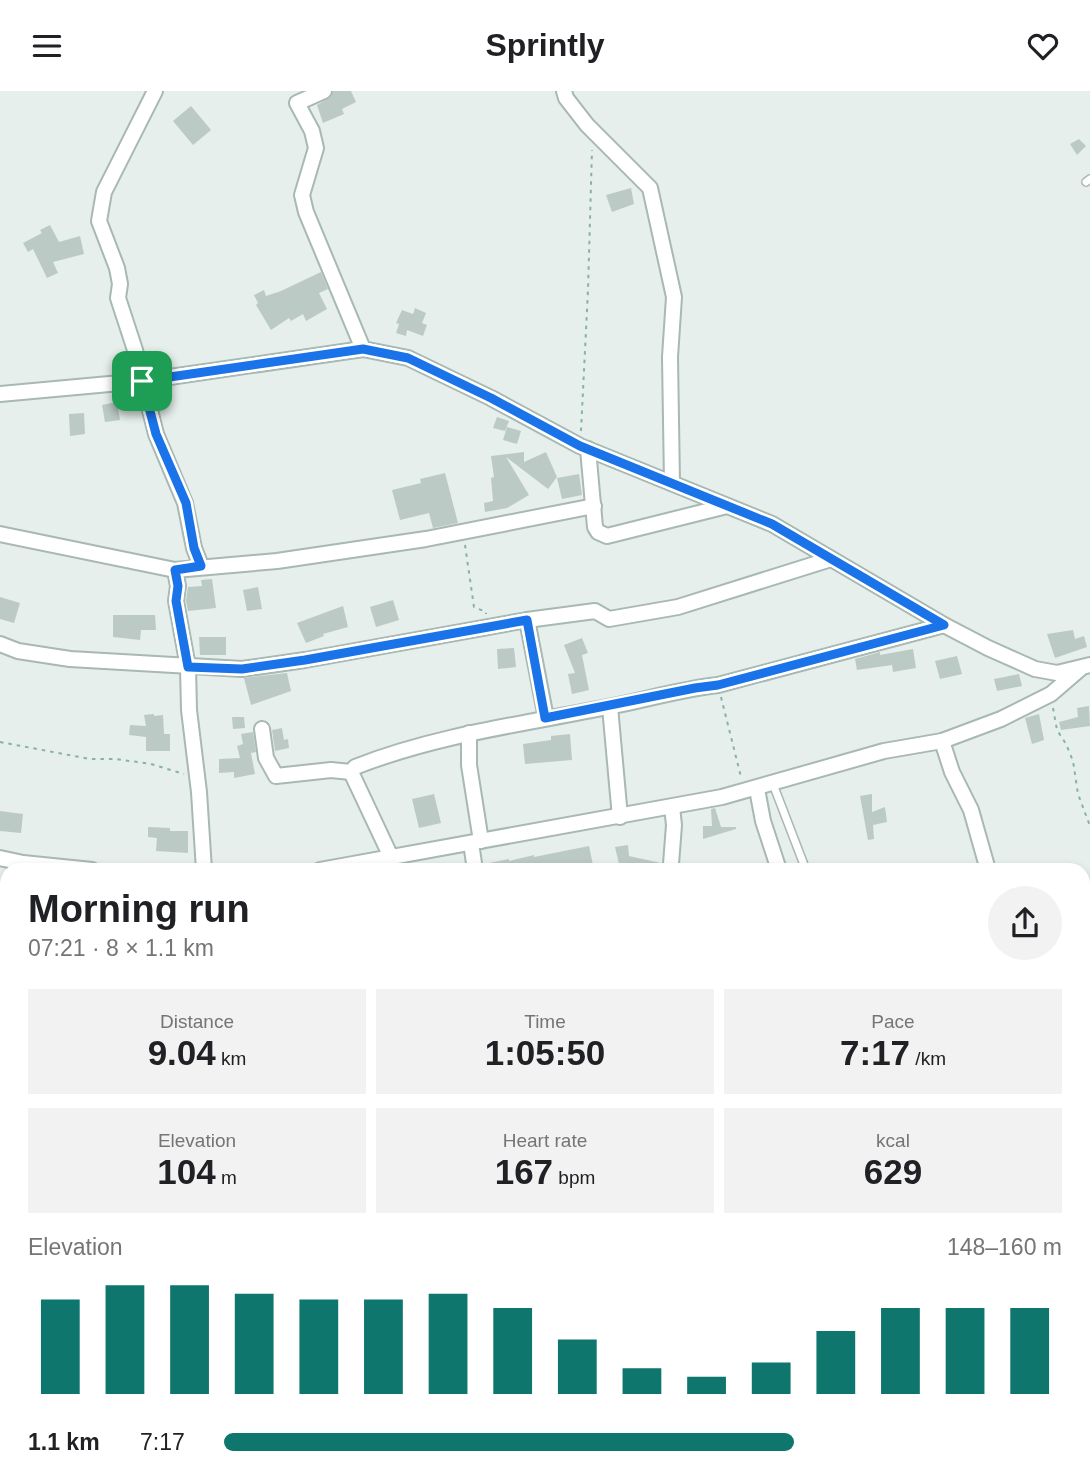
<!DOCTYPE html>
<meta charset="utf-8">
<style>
body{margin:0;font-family:Arial,sans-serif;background:#f2f2f2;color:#202124;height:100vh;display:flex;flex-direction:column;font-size:26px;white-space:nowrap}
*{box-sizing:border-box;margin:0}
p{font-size:23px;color:#757577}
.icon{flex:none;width:38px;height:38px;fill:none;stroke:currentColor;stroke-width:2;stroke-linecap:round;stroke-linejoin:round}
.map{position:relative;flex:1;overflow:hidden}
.details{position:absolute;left:0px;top:772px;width:1090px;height:621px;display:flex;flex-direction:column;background:#fff;border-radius:21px 21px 0 0;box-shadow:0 4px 10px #0003}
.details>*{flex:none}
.pin{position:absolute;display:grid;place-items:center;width:60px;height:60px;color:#fff;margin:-30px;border-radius:14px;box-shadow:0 4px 10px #0006}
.round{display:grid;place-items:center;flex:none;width:74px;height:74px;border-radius:37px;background:#f2f2f2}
.headline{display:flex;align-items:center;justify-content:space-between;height:119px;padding:0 28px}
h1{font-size:38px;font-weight:700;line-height:52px}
.metrics{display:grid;grid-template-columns:repeat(3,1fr);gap:10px;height:119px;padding:7px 28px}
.metrics div{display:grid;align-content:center;border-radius:0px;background:#f2f2f2;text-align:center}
.metrics b{font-size:35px;font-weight:700}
.metrics small{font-size:19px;font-weight:400}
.metrics p{font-size:19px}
.chart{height:196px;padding:14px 28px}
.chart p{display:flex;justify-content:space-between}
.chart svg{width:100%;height:126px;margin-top:7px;stroke:#0f766e;stroke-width:6}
ul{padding:0 28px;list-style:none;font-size:23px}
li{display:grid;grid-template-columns:112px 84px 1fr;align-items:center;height:52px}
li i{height:18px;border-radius:9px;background:#0f766e}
header{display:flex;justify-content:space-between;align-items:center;height:91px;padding:0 28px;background:#fff;font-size:32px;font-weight:700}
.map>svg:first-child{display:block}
</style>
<header><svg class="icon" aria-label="menu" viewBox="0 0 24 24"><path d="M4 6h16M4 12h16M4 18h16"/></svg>Sprintly<svg class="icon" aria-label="heart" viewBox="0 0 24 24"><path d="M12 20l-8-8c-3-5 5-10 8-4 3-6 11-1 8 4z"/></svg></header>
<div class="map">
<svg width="1090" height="1392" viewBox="0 0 1090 1392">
<rect width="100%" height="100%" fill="#e6efeb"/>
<g fill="#bbcac4">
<path d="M333 0H351L356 11 342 18 344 23 323 32 317 14 331 6Z"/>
<path d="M191 15 211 39 193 54 173 30Z"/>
<path d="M1079 48 1086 55 1077 64 1070 53Z"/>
<path d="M631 97 634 113 612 121 606 104Z"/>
<path d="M50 134 59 151 80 145 84 163 53 171 58 182 47 187 33 158 28 161 23 152 42 142 40 139Z"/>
<path d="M321 181 328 198 319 202 327 218 306 230 303 223 291 230 289 227 271 239 256 214 258 212 254 204 264 199 266 205 281 200Z"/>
<path d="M415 217 426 222 422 232 427 234 423 245 407 239 406 245 396 242 399 233 396 232 402 219 413 223Z"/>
<path d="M117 311 120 329 105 331 102 314Z"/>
<path d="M84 322 85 343 70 345 69 323Z"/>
<path d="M497 326 509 330 505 340 493 337Z"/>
<path d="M507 336 521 340 517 353 503 349Z"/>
<path d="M524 361V371L546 361 557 386 548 398 506 366 529 404 507 417 485 421 484 412 493 410 491 387 494 386 491 365Z"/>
<path d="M445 382 458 432 433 437 429 422 400 429 392 399 421 392 420 388Z"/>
<path d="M579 383 582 404 562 408 557 387Z"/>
<path d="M212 488 216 517 188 520 186 510 188 496 202 495 201 489Z"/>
<path d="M258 496 262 518 247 520 243 499Z"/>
<path d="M0 506 20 512 14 532 0 528Z"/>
<path d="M393 509 399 529 376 536 370 516Z"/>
<path d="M343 515 348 536 323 543 324 545 306 552 297 532Z"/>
<path d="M113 524H155L156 539H141L140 549 113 546Z"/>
<path d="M1073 539 1075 548 1084 545 1087 556 1055 567 1047 543Z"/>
<path d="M199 546H226V564H200Z"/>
<path d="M582 547 588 562 582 564 589 599 572 603 568 583 575 582 564 554Z"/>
<path d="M514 557 516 576 498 578 497 558Z"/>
<path d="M913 558 916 577 893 581 892 574 857 579 855 568 880 561V564Z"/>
<path d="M957 565 962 583 940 588 935 570Z"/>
<path d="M287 582 291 600 251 614 244 587Z"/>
<path d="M1019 583 1022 595 997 600 994 588Z"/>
<path d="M1089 615 1090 635 1061 639 1059 631 1078 626 1077 617Z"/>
<path d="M154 623V625L163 624 164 643H170V660H146V646L129 644 130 634 146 635 144 624Z"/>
<path d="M1039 623 1044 649 1032 653 1025 627Z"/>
<path d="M232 626H244L245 637 233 638Z"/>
<path d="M282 637 284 649 288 648 289 657 275 660 272 639Z"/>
<path d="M253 641 256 661 251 662 255 683 234 687V681L219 682V668L240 667 237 655 243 653 241 643Z"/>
<path d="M570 643 572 669 525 673 523 653 551 649V645Z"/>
<path d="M434 703 441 732 419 737 412 708Z"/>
<path d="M872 703V721L885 716 887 731 873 734 874 748 868 749 860 705Z"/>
<path d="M715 717 721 736H736V738L703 748V735H712L711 718Z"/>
<path d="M0 720 23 723 21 742 0 740Z"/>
<path d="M148 736 170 737V740H188V762L156 760 157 747 148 746Z"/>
<path d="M628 754 629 765 661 772 664 779H649L639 776V779H626L627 772 619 773 615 756Z"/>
<path d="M589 755 593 774 575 779H484V773L509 768V770L534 764V766Z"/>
</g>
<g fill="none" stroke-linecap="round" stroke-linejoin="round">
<g stroke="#a8b8b2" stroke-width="10">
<g id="service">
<path d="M1086 91 1090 88"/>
<path d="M773 693 806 779"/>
</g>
</g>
<g stroke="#a8b8b2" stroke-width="18">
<g id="minor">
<path d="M155 0 104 101 99 130 117 177 120 193 118 207 135 259 156 343 185 412 194 457 201 475"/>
<path d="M324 0 297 12 312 40 316 57 302 104 306 121 363 258"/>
<path d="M564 0 566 7 587 34 650 97 674 206 670 266 672 392"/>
<path d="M0 303 142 290 363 258 408 267 491 307 580 355 772 433 944 534 988 557 1035 578 1057 582 1090 574"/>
<path d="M588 358 595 436 598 441 607 445 727 415"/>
<path d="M0 443 175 479 277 470 426 448 594 415"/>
<path d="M175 479 178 495 176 510 188 576 189 619 199 701 204 779"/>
<path d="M527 529 546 627"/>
<path d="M0 553 18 560 70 568 242 578 305 569 527 529 595 520 609 528 678 516 831 468"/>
<path d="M610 616 620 726"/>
<path d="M262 638 266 667 276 685 331 679 351 681"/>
<path d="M469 642V674L481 750"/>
<path d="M942 650 952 681 971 719 988 779"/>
<path d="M757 698 763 730 779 779"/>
<path d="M471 752 475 779"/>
<path d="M391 766 351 681 355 676C436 644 523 633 608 616 645 609 681 598 718 594L944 534"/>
<path d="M0 767 23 772 92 779"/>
<path d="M671 773 674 734 672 716"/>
<path d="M320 779 722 706 884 660 942 650 1001 628 1051 603 1080 578"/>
<path d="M1083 994 1090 993"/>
<path d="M0 1020 7 1021"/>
</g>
</g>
<g stroke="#86b3a5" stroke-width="2" stroke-dasharray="3.5 5" stroke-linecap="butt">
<path d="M581 340 588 199 592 59"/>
<path d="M465 454 474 516 486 521V523"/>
<path d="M721 606 741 686"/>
<path d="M1053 617 1057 639 1066 653 1073 670 1078 703 1090 735"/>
<path d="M0 651 90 668H116L151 673 184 683"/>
<path d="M141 1392 146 1386"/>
</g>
<use href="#service" stroke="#fff" stroke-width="7"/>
<use href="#minor" stroke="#fff" stroke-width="14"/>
</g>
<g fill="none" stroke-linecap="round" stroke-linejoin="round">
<g stroke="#fff" stroke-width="14">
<path id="route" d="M363 258 408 267 491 307 580 355 772 433 944 534 718 594 695 597 545 627 527 529 305 569 242 578 188 576 176 510 178 495 175 479 201 475 194 457 186 412 156 343 142 290Z"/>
</g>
<use href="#route" stroke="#1a73e8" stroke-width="9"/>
</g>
</svg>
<div class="pin" style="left:142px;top:290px;background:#1e9e55"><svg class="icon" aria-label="arrive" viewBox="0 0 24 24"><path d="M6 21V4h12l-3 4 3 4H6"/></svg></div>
<section class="details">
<div class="headline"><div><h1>Morning run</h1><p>07:21 · 8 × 1.1 km</p></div><a class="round"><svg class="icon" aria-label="share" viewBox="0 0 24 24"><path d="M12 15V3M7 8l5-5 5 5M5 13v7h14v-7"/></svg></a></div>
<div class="metrics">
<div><p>Distance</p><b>9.04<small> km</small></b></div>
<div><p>Time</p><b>1:05:50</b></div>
<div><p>Pace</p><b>7:17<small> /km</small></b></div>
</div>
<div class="metrics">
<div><p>Elevation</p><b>104<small> m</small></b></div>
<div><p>Heart rate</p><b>167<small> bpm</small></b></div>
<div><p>kcal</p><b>629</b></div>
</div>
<div class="chart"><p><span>Elevation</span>148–160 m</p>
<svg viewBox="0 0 160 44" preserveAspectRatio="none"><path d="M5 44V11M15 44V6M25 44V6M35 44V9M45 44V11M55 44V11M65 44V9M75 44V14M85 44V25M95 44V35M105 44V38M115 44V33M125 44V22M135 44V14M145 44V14M155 44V14"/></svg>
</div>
<ul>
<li><b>1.1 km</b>7:17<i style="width:68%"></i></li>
</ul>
</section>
</div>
